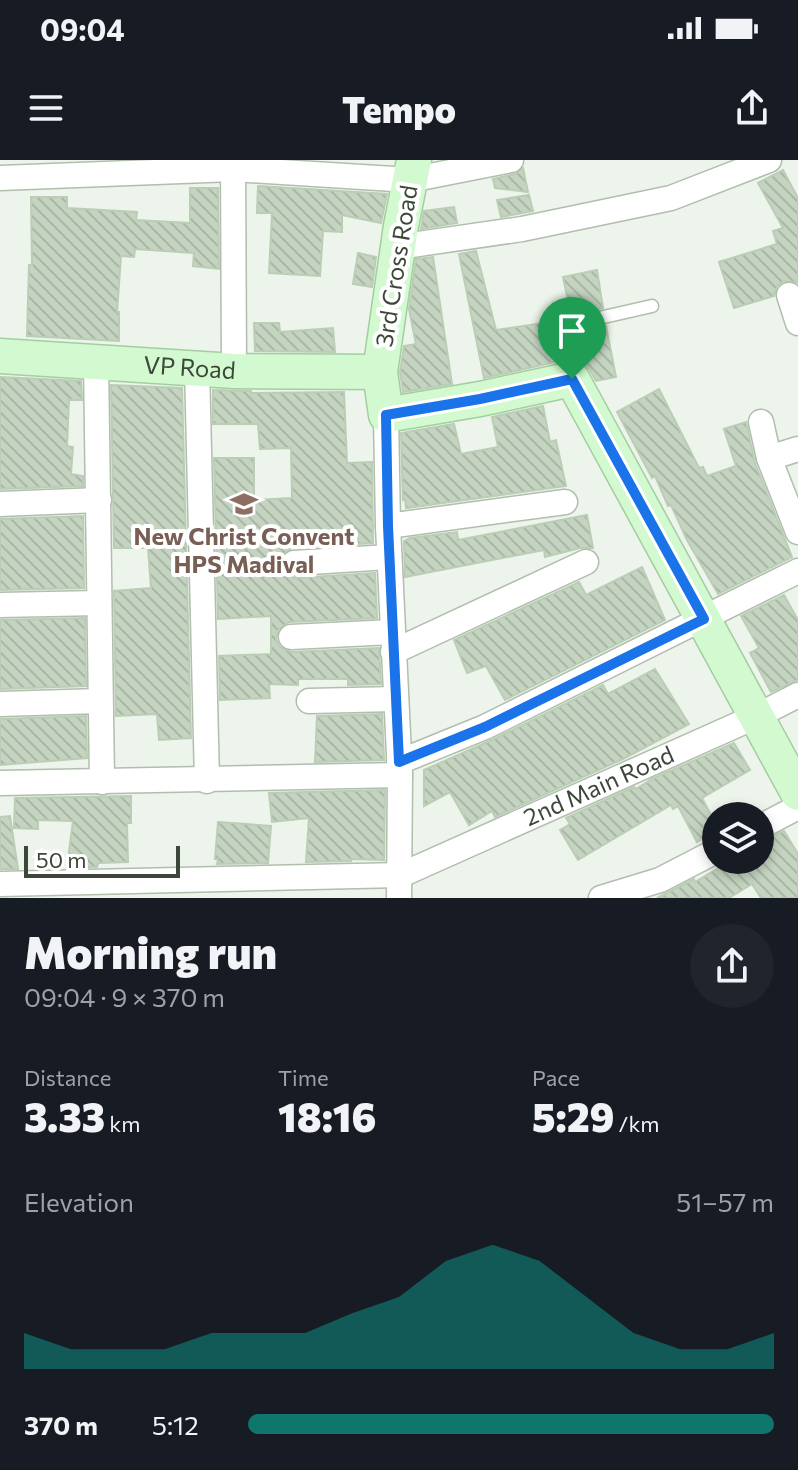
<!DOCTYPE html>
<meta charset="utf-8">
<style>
body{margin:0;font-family:Commissioner,sans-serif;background:#20242c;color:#f1f3f6;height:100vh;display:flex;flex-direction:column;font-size:30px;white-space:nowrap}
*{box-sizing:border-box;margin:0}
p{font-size:26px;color:#9ea1a6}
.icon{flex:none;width:44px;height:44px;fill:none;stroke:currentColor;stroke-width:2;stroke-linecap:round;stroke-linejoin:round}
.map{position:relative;height:738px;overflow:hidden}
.panel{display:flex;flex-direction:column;background:#171b24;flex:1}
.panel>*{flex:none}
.tools{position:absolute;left:702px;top:642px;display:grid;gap:16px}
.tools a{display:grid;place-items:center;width:72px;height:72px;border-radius:50%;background:#171b24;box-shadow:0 4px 12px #0003;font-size:40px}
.scale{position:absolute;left:24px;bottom:20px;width:156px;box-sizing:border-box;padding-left:8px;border:4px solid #3c4739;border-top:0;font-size:22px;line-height:28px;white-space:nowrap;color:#3c4739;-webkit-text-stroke:6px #fff;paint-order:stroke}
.pin{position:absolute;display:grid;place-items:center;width:68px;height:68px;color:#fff;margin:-82px -34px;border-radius:50% 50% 50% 0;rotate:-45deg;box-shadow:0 0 8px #0007}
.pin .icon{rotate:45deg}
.round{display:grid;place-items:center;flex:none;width:84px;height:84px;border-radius:42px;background:#20242c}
.headline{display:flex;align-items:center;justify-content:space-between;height:136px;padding:0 24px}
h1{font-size:44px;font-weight:800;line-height:60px}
.figures{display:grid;grid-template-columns:repeat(3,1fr);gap:12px;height:136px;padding:8px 24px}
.figures div{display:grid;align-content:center}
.figures b{font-size:40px;font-weight:800}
.figures small{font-size:22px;font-weight:400}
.figures p{font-size:22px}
.chart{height:224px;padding:16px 24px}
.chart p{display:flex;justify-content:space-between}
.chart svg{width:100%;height:144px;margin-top:8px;fill:#0f766e;opacity:.7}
ul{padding:0 24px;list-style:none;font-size:26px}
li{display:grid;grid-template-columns:128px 96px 1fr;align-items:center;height:60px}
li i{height:20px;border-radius:10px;background:#0f766e}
.status{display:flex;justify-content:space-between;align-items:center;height:56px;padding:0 40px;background:#171b24;direction:ltr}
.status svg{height:22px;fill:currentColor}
header{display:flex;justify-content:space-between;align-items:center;height:104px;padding:0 24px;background:#171b24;font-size:36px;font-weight:800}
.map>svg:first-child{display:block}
</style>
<div class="status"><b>09:04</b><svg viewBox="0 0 49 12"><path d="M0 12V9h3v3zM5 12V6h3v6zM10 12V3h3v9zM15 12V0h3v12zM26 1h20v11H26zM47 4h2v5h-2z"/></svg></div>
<header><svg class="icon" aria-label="menu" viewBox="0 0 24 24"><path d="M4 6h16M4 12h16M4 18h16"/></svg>Tempo<svg class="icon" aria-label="share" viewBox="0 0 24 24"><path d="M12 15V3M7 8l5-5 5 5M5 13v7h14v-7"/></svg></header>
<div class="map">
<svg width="798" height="738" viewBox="0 0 798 738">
<defs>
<pattern id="building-back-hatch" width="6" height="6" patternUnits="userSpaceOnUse" patternTransform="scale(2)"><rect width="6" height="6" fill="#c5d4c1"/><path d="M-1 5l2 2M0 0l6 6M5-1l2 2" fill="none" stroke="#aab7a7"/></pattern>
</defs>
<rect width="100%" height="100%" fill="#ecf4eb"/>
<g fill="url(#building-back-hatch)" stroke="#baceb5" stroke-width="2">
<path d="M523 8 528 32 495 28 493 19 515 14Z"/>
<path d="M783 10 798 38V123L784 121 777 126 774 136 734 148 719 102 777 84 773 71 783 68 758 23Z"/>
<path d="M258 26 387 34 381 63 342 55V72L323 71 320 116 269 113 272 53H257Z"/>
<path d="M190 28H218L219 109 193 106 194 93 135 89 134 97 121 96 117 152H119V181L27 176 29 105H32L31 37H67V48L137 52 136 60 190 63Z"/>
<path d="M529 35 533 51 501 57 497 40Z"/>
<path d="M454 47 457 63 421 69 424 51Z"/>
<path d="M476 91 496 170 557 161 555 167 560 201 484 218 459 94Z"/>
<path d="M358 93 376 97 372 127 353 124Z"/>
<path d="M433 97 452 224 403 232 400 212 404 186 416 184 409 149 416 99Z"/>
<path d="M597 110 603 148 571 155 563 117Z"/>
<path d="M254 163H279L280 172 333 168 335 192 255 191Z"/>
<path d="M606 166 616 217 596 221 589 209 578 200 574 173Z"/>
<path d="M0 217 81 221 82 240H69L67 286 73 287 71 314 83 316V326L0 329Z"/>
<path d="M111 225 182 228 191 578 159 580 157 554 116 556 114 431 151 428 148 388H114Z"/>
<path d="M659 229 699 308 703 307 707 316 736 306 724 269 746 262 755 303 792 397 718 434 687 380 671 345 668 346 655 316 652 318 617 252Z"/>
<path d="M213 230 251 231V233L344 232 347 303 372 302 373 383 292 388 281 396 279 405 282 412 294 418 375 413 377 458 289 462 278 470 276 479 279 486 291 492 379 488 381 524 348 525V519H298V525L269 524 270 538 220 540 219 496 271 494V456L218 459 214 298H254V340L292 338 291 288 260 289 258 264H213Z"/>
<path d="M543 246 550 282 556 280 566 326 406 348 405 339 403 340 401 273 454 264 461 294 498 287 492 257Z"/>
<path d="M587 355 593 388H580L545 397 544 390 405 417 404 381 410 378 457 372 458 380Z"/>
<path d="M83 356 84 428 0 430V359Z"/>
<path d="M642 407 665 460 505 540 486 506 467 513 454 480 579 422 586 435Z"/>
<path d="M784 435 798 460V520L771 532 750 493 759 488 741 456Z"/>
<path d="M85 458 86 526 0 529V460Z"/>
<path d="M655 509 689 564 623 599 495 657 492 651 469 665 450 632 424 646V610L492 580 603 525 608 534Z"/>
<path d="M382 554 384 600 315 602 317 556Z"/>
<path d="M86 556 87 598 0 605V559Z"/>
<path d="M734 583 750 610 702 638 716 664V671L697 682 678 646 673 649 671 645 578 700 560 670 570 664 566 658 634 627 636 629 652 619Z"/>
<path d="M385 630 384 700 351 699V701L306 702 309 658 272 662 269 633Z"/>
<path d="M131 636V663H127L128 702 98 703 97 707H67L73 661 38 660V669L14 668 15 638Z"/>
<path d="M10 656 18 709H0V657Z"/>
<path d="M218 662 271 666 268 703 217 704 218 699H215Z"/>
<path d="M784 671 798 694V738H761L752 724 729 738H657L694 719 695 722 732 700H760V683Z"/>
</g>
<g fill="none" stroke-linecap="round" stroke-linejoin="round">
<g stroke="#b1beae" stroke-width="15">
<path id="lane" d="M571 216 564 166 652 146"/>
</g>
<g stroke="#b1beae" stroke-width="27">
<g id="street">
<path d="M233 0 234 211"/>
<path d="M0 18 233 9 410 20 511 0"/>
<path d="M398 87 522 69 671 38 769 0"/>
<path d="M789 135 798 163"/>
<path d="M96 201 102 622"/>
<path d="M197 208 207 621"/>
<path d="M386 255 388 366 400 615 399 738"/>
<path d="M761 262 769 298 798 372"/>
<path d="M769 298 798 289"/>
<path d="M0 344 99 340"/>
<path d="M388 366 565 342"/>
<path d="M294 403 389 397"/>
<path d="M0 445 99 443"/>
<path d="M291 477 392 472"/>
<path d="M393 492 586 402"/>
<path d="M309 541 396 539"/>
<path d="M0 544 100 541"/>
<path d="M399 602 485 567 798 411"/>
<path d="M0 623 400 615"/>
<path d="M760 667 798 647"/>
<path id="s1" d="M0 724 401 715 757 556 798 535"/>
<path d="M601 738 660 720 716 691"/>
</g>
</g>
<g stroke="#a3ce9f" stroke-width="37">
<g id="secondary">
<path d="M414 0 401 66 380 212 386 255 480 239 572 219 798 633"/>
<path id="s2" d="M0 196 234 211 380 212"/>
</g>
</g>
<use href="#lane" stroke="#fff" stroke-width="12"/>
<use href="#street" stroke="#fff" stroke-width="24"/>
<use href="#secondary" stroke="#d2f9cf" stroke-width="34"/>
</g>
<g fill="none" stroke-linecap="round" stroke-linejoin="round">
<g stroke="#fff" stroke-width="16">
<path id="route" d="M572 219 704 459 485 567 399 602 388 366 386 255 480 239Z"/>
</g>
<use href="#route" stroke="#1a73e8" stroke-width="10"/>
</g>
<defs>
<g id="school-bare" transform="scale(2.16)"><path d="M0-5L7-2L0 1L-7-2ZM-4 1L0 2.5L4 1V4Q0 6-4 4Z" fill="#8d6e63" stroke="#fff" stroke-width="2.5" paint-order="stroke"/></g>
</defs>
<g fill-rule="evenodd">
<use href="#school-bare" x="244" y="344"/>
</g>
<g text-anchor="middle" stroke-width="8" stroke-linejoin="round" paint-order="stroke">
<g font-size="24" fill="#3c4739" stroke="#fff">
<text transform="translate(397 106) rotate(-81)" y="8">3rd Cross Road</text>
<text dy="8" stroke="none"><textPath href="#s2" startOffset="190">VP Road</textPath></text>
<text dy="8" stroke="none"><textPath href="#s1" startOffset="618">2nd Main Road</textPath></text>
</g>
<g font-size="24" font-weight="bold" fill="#785e54" stroke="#fff">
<text x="244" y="385">New Christ Convent<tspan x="244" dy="28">HPS Madival</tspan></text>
</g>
</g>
</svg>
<div class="tools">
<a><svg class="icon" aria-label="layers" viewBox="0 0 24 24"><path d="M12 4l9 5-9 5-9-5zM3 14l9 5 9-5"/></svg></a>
</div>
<div class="scale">50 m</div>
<div class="pin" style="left:572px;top:219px;background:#1e9e55"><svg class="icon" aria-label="arrive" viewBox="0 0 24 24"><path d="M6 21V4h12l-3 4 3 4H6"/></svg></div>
</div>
<section class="panel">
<div class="headline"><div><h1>Morning run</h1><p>09:04 · 9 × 370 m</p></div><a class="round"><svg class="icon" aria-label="share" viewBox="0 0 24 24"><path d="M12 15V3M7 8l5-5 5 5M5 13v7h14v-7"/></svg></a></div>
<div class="figures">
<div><p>Distance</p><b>3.33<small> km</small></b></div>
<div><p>Time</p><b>18:16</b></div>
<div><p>Pace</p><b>5:29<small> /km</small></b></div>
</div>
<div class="chart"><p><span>Elevation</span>51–57 m</p>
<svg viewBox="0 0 160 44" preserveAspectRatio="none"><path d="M0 44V33L10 38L20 38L30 38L40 33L50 33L60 33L70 27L80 22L90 11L100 6L110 11L120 22L130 33L140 38L150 38L160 33V44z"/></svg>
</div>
<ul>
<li><b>370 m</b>5:12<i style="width:100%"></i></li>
</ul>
</section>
